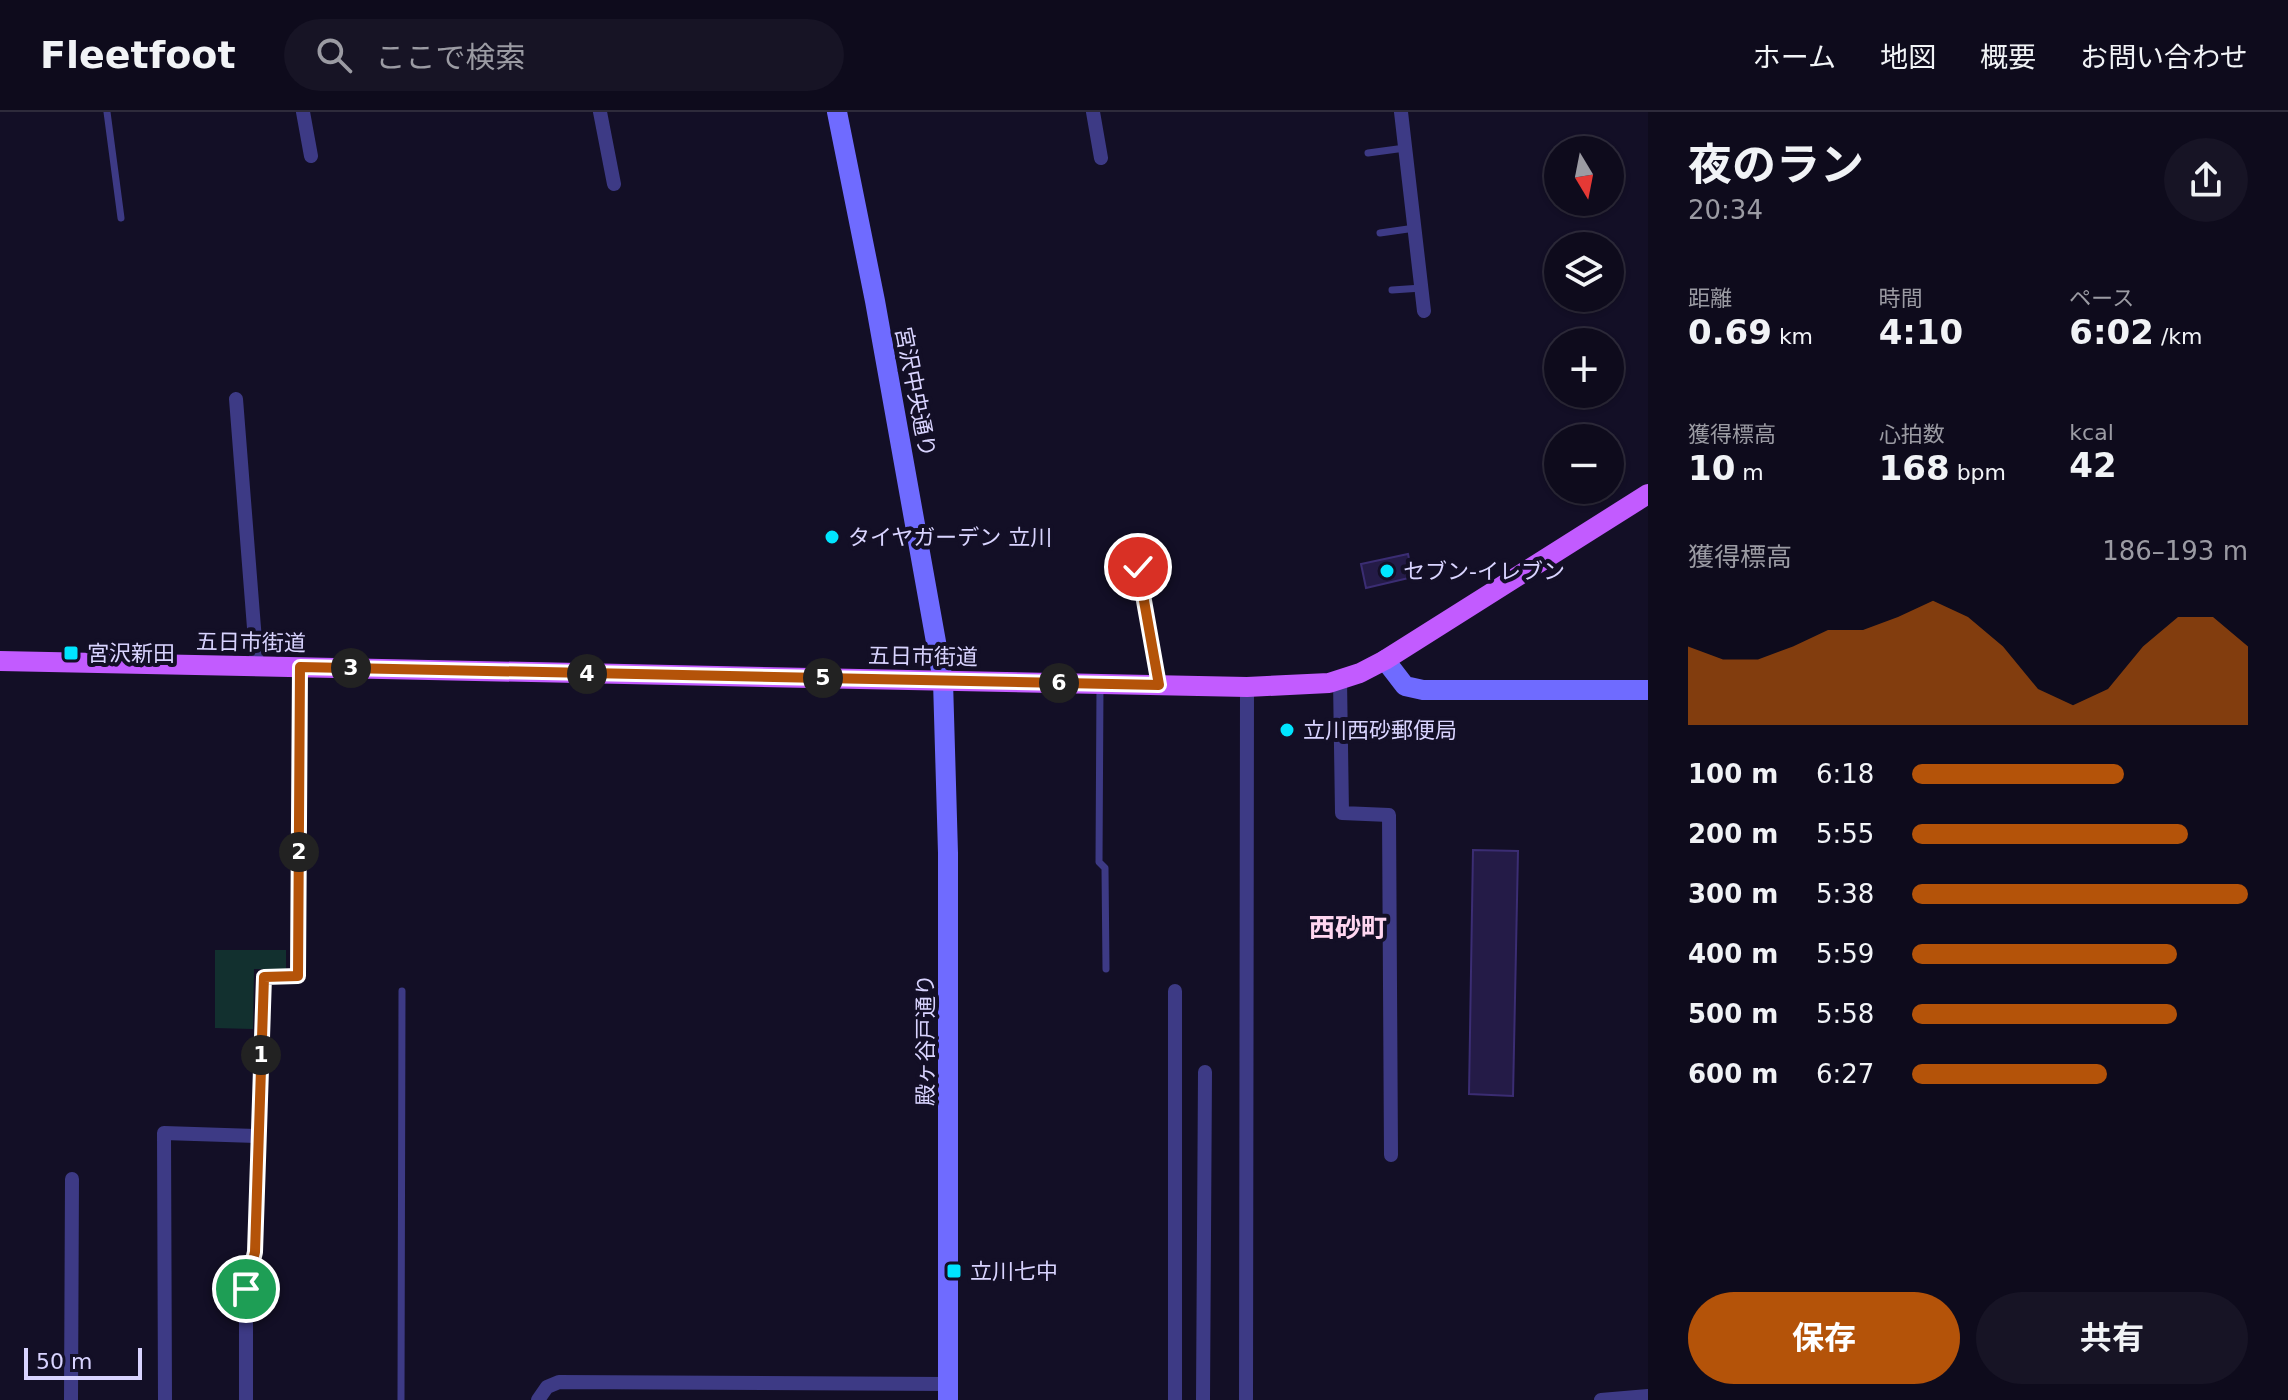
<!DOCTYPE html>
<html lang="ja">
<meta charset="utf-8">
<style>
body{margin:0;font-family:"DejaVu Sans","Noto Sans JP",sans-serif;background:#171425;color:#f1f3f6;height:100vh;display:flex;flex-direction:column;font-size:30px;white-space:nowrap}
*{box-sizing:border-box;margin:0}
p{font-size:26px;color:#9b9ba3}
.icon{flex:none;width:44px;height:44px;fill:none;stroke:currentColor;stroke-width:2;stroke-linecap:round;stroke-linejoin:round}
.map{position:relative;flex:1;overflow:hidden}
.side{display:flex;flex-direction:column;background:#0e0b1c;width:640px}
.side>*{flex:none}
.needle{width:52px;rotate:170deg}
.fabs{position:absolute;left:1544px;top:24px;display:grid;gap:16px}
.fabs a{display:grid;place-items:center;width:80px;height:80px;border-radius:50%;background:#0e0b1c;box-shadow:0 2px 6px #0004,0 0 0 2px #2e2b3b;font-size:40px}
.scale{position:absolute;left:24px;bottom:20px;width:118px;box-sizing:border-box;padding-left:8px;border:4px solid #d9d4ff;border-top:0;font-size:22px;line-height:28px;white-space:nowrap;color:#d9d4ff;-webkit-text-stroke:6px #130f26;paint-order:stroke}
.pin{position:absolute;display:grid;place-items:center;width:68px;height:68px;color:#fff;margin:-34px;border:4px solid #fff;border-radius:50%;box-shadow:0 2px 8px #0007}
.km{position:absolute;width:40px;height:40px;margin:-20px;border-radius:50%;background:#222;color:#fff;font-size:22px;line-height:40px;text-align:center}
.round{display:grid;place-items:center;flex:none;width:84px;height:84px;border-radius:42px;background:#171425}
.overview{display:flex;align-items:center;justify-content:space-between;height:136px;padding:0 40px}
h1{font-size:44px;font-weight:700;line-height:60px}
.stats{display:grid;grid-template-columns:repeat(3,1fr);gap:12px;height:136px;padding:8px 40px}
.stats div{display:grid;align-content:center}
.stats b{font-size:34px;font-weight:700}
.stats small{font-size:22px;font-weight:400}
.stats p{font-size:22px}
.chart{height:224px;padding:16px 40px}
.chart p{display:flex;justify-content:space-between}
.chart svg{width:100%;height:144px;margin-top:8px;fill:#b45309;opacity:.7}
.button{display:flex;gap:16px;margin-top:auto;padding:16px 40px}
.button a{flex:1;height:92px;border-radius:48px;background:#b45309;color:#fff;font-size:32px;font-weight:700;line-height:92px;text-align:center}
.button a+a{background:#171425;color:#f1f3f6}
ul{padding:0 40px;list-style:none;font-size:26px}
li{display:grid;grid-template-columns:128px 96px 1fr;align-items:center;height:60px}
li i{height:20px;border-radius:10px;background:#b45309}
header{display:flex;align-items:center;gap:48px;box-sizing:border-box;height:112px;padding:0 40px;background:#0e0b1c;border-bottom:2px solid #2e2b3b}
header strong{font-size:38px}
nav{display:flex;gap:44px;margin-inline-start:auto;font-size:28px}
.search{width:560px;height:72px;background:#171425;display:flex;align-items:center;gap:20px;box-sizing:border-box;padding:0 28px;border-radius:44px;color:#9b9ba3;font-size:30px}
main{display:flex;flex:1;min-height:0}
.map>svg:first-child{display:block}
</style>
<header>
<strong>Fleetfoot</strong>
<div class="search"><svg class="icon" aria-label="search" viewBox="0 0 24 24"><circle cx="10" cy="10" r="6"/><path d="M15 15l6 6"/></svg>ここで検索</div>
<nav><a>ホーム</a><a>地図</a><a>概要</a><a>お問い合わせ</a></nav>
</header>
<main>
<div class="map">
<svg width="1648" height="1288" viewBox="0 0 1648 1288">
<rect width="100%" height="100%" fill="#130f26"/>
<path fill="#12302f" d="M215 838H286V857H254L253 917 215 916Z"/>
<g fill="#241b47" stroke="#3b2d73" stroke-width="2">
<path d="M1408 442 1413 465 1366 476 1361 452Z"/>
<path d="M1473 738 1518 739 1513 984 1469 982Z"/>
</g>
<g fill="none" stroke-linecap="round" stroke-linejoin="round">
<g stroke="#3d3a85" stroke-width="7">
<path d="M107 0 121 106"/>
<path d="M1368 41 1405 36"/>
<path d="M1380 121 1415 116"/>
<path d="M1392 178 1422 176"/>
<path d="M1100 573 1099 750 1105 756 1106 857"/>
<path d="M401 1288 402 879"/>
</g>
<g stroke="#3d3a85" stroke-width="14">
<path d="M303 0 311 44"/>
<path d="M600 0 614 72"/>
<path d="M1093 0 1101 46"/>
<path d="M1401 0 1424 199"/>
<path d="M236 287 257 554"/>
<path d="M1138 455 1159 573"/>
<path d="M1340 568 1342 701 1389 703 1391 1043"/>
<path d="M71 1288 72 1067"/>
<path d="M165 1288 164 1021 259 1024"/>
<path d="M246 1288V1177L255 1140 264 865 298 864 300 555"/>
<path d="M538 1288 547 1275 559 1270 947 1272"/>
<path d="M1175 1288V879"/>
<path d="M1203 1288 1205 960"/>
<path d="M1246 1288 1247 575"/>
<path d="M1601 1288 1648 1284"/>
</g>
<g stroke="#6f6bff" stroke-width="20">
<path d="M837 0 875 189 943 569 948 741V1288"/>
<path d="M1385 548 1405 574 1423 578H1648"/>
</g>
<path stroke="#c25bff" stroke-width="20" d="M0 549 1247 575 1329 571 1360 561 1385 548 1648 382"/>
</g>
<g fill="none" stroke-linecap="round" stroke-linejoin="round">
<g stroke="#fff" stroke-width="16">
<path id="route" d="M246 1177 255 1140 264 865 298 864 300 555 1159 573 1138 455"/>
</g>
<use href="#route" stroke="#b45309" stroke-width="10"/>
</g>
<g fill="#00e5ff" stroke="#130f26" stroke-width="3">
<circle cx="832" cy="425" r="8"/>
<circle cx="1387" cy="459" r="8"/>
<rect x="63" y="533" width="16" height="16" rx="4"/>
<circle cx="1287" cy="618" r="8"/>
<rect x="946" y="1151" width="16" height="16" rx="4"/>
</g>
<g text-anchor="middle" stroke-width="8" stroke-linejoin="round" paint-order="stroke">
<g font-size="22" fill="#d9d4ff" stroke="#130f26">
<text transform="translate(916 280) rotate(79)" y="8">宮沢中央通り</text>
<text transform="translate(251 530) rotate(1)" y="8">五日市街道</text>
<text transform="translate(923 544) rotate(1)" y="8">五日市街道</text>
<text transform="translate(925 928) rotate(-90)" y="8">殿ヶ谷戸通り</text>
</g>
<g font-size="22" fill="#d9d4ff" stroke="#130f26" text-anchor="start">
<text x="848" y="433">タイヤガーデン 立川</text>
<text x="1403" y="467">セブン-イレブン</text>
<text x="87" y="549">宮沢新田</text>
<text x="1303" y="626">立川西砂郵便局</text>
<text x="970" y="1167">立川七中</text>
</g>
<g font-size="26" font-weight="bold" fill="#ffd6f0" stroke="#130f26">
<text x="1348" y="825">西砂町</text>
</g>
</g>
</svg>
<div class="fabs">
<a><svg class="needle" viewBox="-14 -14 28 28"><path d="M0-13l5 13h-10z" fill="#e53935"/><path d="M0 13l5-13h-10z" fill="#9b9ba3"/></svg></a>
<a><svg class="icon" aria-label="layers" viewBox="0 0 24 24"><path d="M12 4l9 5-9 5-9-5zM3 14l9 5 9-5"/></svg></a>
<a>+</a>
<a>−</a>
</div>
<div class="scale">50 m</div>
<div class="pin" style="left:246px;top:1177px;background:#1e9e55"><svg class="icon" aria-label="arrive" viewBox="0 0 24 24"><path d="M6 21V4h12l-3 4 3 4H6"/></svg></div>
<div class="pin" style="left:1138px;top:455px;background:#d93025"><svg class="icon" aria-label="check" viewBox="0 0 24 24"><path d="M5 12l5 5 9-10"/></svg></div>
<b class="km" style="left:261px;top:943px">1</b>
<b class="km" style="left:299px;top:740px">2</b>
<b class="km" style="left:351px;top:556px">3</b>
<b class="km" style="left:587px;top:562px">4</b>
<b class="km" style="left:823px;top:566px">5</b>
<b class="km" style="left:1059px;top:571px">6</b>
</div>
<section class="side">
<div class="overview"><div><h1>夜のラン</h1><p>20:34</p></div><a class="round"><svg class="icon" aria-label="share" viewBox="0 0 24 24"><path d="M12 15V3M7 8l5-5 5 5M5 13v7h14v-7"/></svg></a></div>
<div class="stats">
<div><p>距離</p><b>0.69<small> km</small></b></div>
<div><p>時間</p><b>4:10</b></div>
<div><p>ペース</p><b>6:02<small> /km</small></b></div>
</div>
<div class="stats">
<div><p>獲得標高</p><b>10<small> m</small></b></div>
<div><p>心拍数</p><b>168<small> bpm</small></b></div>
<div><p>kcal</p><b>42</b></div>
</div>
<div class="chart"><p><span>獲得標高</span>186–193 m</p>
<svg viewBox="0 0 160 44" preserveAspectRatio="none"><path d="M0 44V20L10 24L20 24L30 20L40 15L50 15L60 11L70 6L80 11L90 20L100 33L110 38L120 33L130 20L140 11L150 11L160 20V44z"/></svg>
</div>
<ul>
<li><b>100 m</b>6:18<i style="width:63%"></i></li>
<li><b>200 m</b>5:55<i style="width:82%"></i></li>
<li><b>300 m</b>5:38<i style="width:100%"></i></li>
<li><b>400 m</b>5:59<i style="width:79%"></i></li>
<li><b>500 m</b>5:58<i style="width:79%"></i></li>
<li><b>600 m</b>6:27<i style="width:58%"></i></li>
</ul>
<div class="button"><a>保存</a><a>共有</a></div>
</section>
</main>
